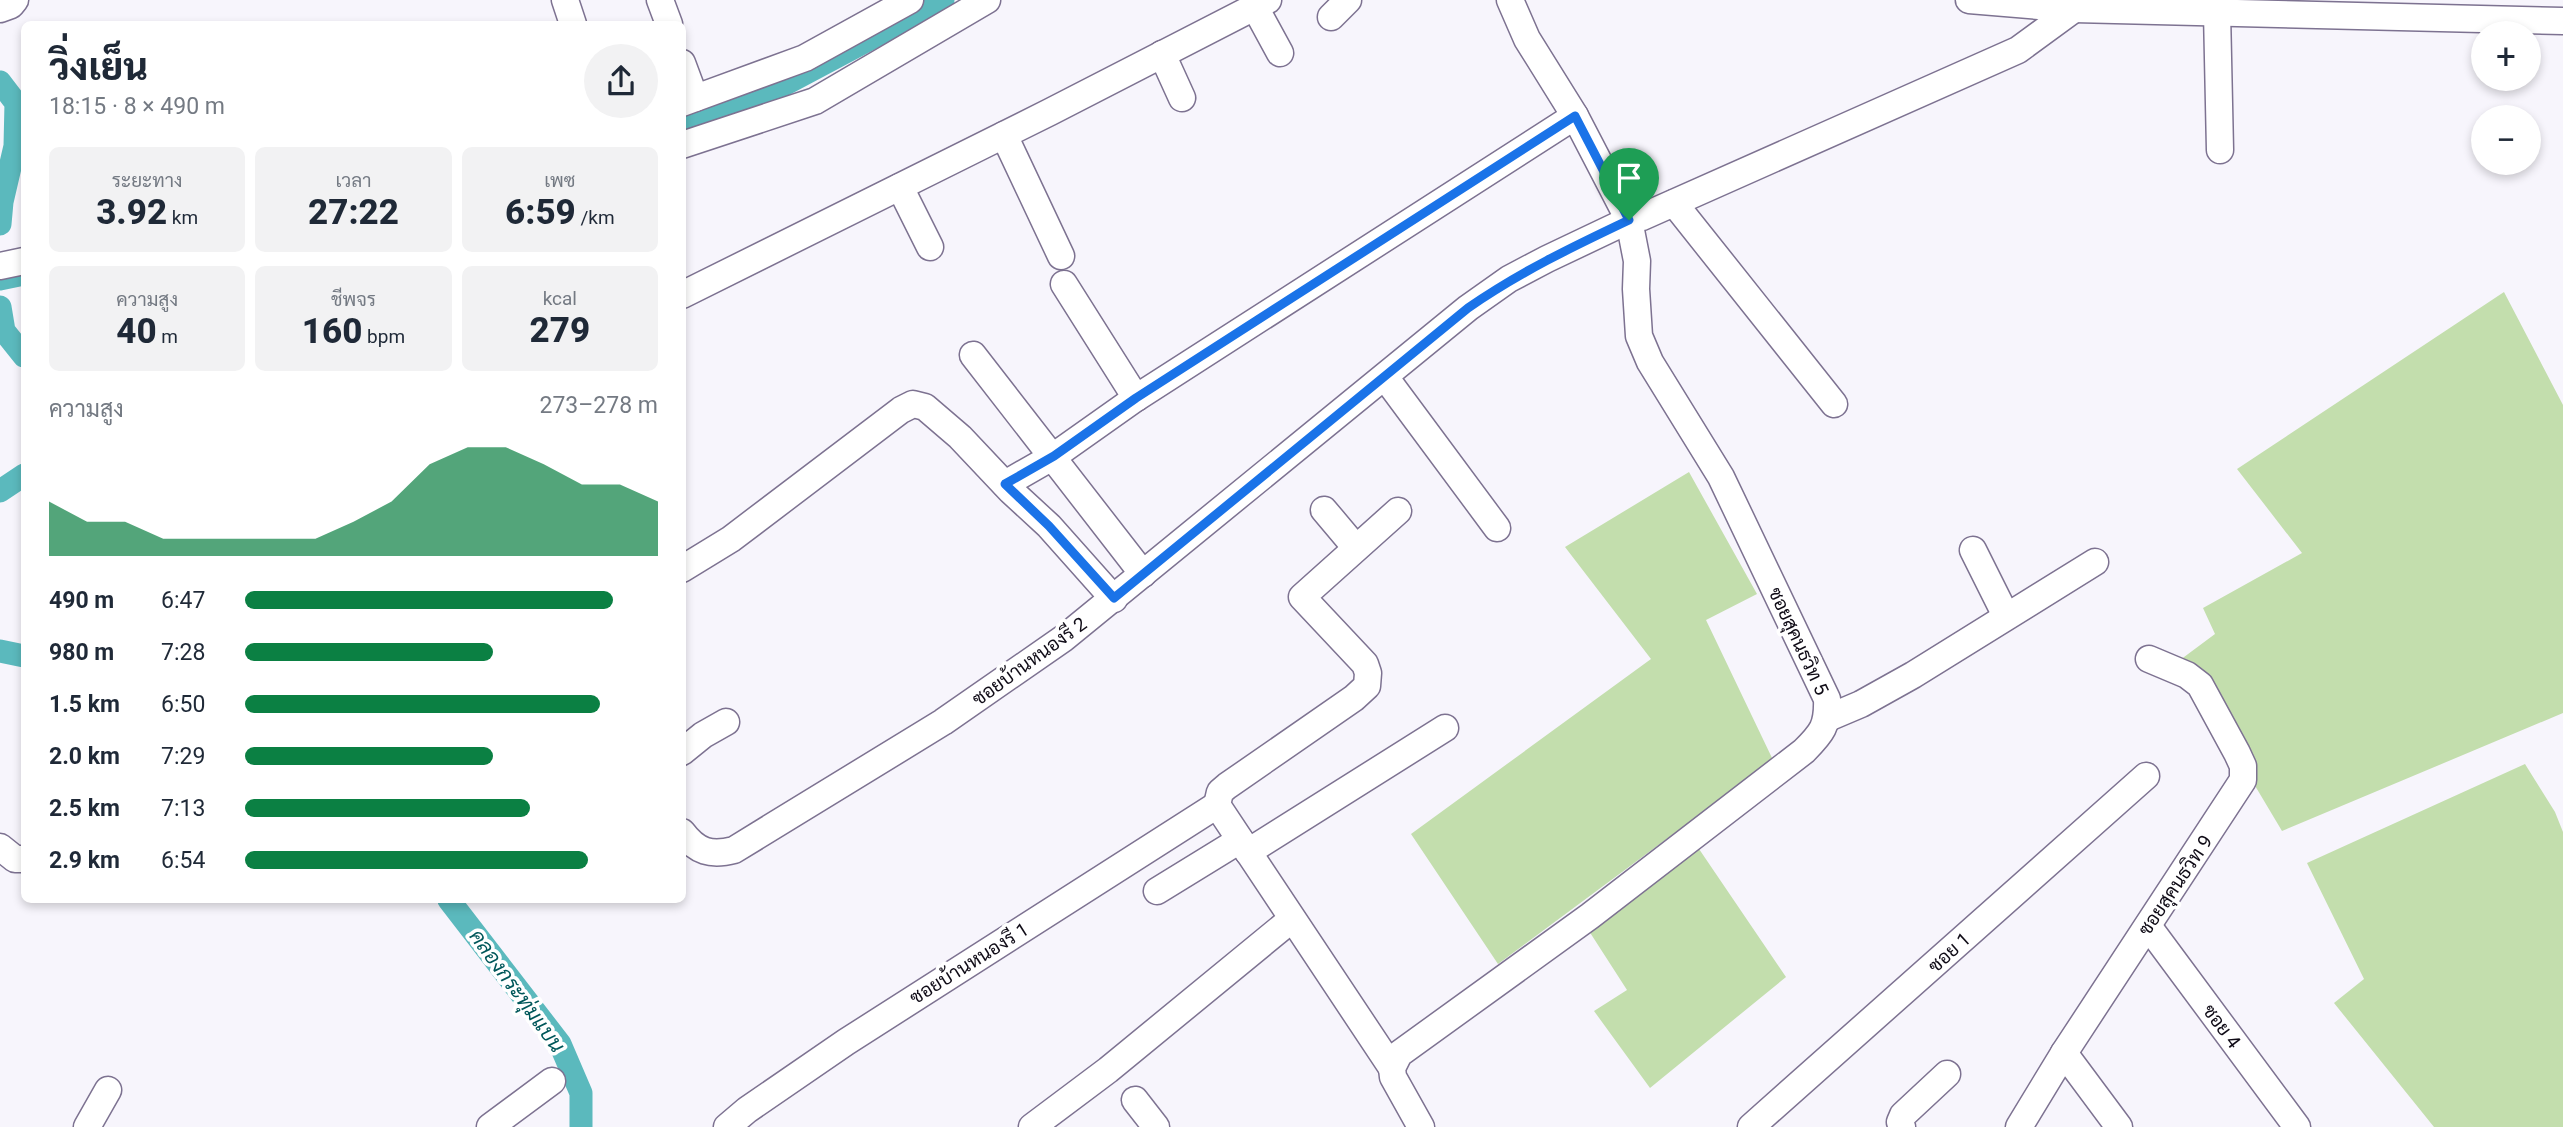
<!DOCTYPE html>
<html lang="th">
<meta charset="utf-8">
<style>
body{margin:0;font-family:Roboto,Sarabun,sans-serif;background:#f2f2f3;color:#1f2937;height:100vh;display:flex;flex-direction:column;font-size:26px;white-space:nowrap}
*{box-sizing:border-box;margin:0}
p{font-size:23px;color:#747a83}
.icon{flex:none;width:38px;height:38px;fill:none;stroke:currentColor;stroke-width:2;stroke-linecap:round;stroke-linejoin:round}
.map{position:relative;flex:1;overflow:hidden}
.details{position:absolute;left:21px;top:21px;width:665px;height:882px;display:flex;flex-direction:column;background:#fff;border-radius:10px;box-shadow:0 4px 10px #0003}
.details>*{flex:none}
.buttons{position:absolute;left:2471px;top:21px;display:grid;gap:14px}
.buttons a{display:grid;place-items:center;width:70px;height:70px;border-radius:50%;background:#fff;box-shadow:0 4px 10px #0003;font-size:35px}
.pin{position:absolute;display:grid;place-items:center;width:60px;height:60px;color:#fff;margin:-72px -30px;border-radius:50% 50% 50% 0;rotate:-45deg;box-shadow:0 0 7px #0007}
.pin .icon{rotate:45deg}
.round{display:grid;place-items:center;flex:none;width:74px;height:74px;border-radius:37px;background:#f2f2f3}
.overview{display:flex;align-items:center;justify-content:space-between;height:119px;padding:0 28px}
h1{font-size:38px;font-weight:800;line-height:52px}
.figures{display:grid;grid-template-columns:repeat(3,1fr);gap:10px;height:119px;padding:7px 28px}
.figures div{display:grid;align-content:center;border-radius:10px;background:#f2f2f3;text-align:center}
.figures b{font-size:35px;font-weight:800}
.figures small{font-size:19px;font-weight:400}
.figures p{font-size:19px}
.chart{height:196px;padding:14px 28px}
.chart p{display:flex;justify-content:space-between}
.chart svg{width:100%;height:126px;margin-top:7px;fill:#0b8043;opacity:.7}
ul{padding:0 28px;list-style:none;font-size:23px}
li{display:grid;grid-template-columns:112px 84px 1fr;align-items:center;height:52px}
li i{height:18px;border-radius:9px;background:#0b8043}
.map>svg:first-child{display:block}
</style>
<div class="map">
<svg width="2563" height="1127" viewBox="0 0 2563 1127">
<rect width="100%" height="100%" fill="#f7f5fc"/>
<g fill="#c3dead">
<path d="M2504 292 2563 405V713L2282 831 2180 660 2215 634 2203 608 2302 553 2237 469Z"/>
<path d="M1689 472 1757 594 1706 620 1773 760 1498 964 1411 834 1651 659 1565 547Z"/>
<path d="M2525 764 2555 812 2563 832V1127H2434L2334 1003 2364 979 2307 863Z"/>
<path d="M1697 846 1786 977 1650 1088 1594 1011 1627 990 1589 931Z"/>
</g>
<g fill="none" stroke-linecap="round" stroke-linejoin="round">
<g stroke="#5bb9bd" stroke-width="23">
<path d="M0 82 16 103 15 146 2 202 0 224"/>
<path d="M682 124 772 91 943 0"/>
<path d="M0 279 24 274"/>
<path d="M0 307 4 331 24 356"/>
<path d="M0 491 24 475"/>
<path d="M0 651 24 656"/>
<path d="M449 900 560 1044 581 1093V1127"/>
</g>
<g stroke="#7d7291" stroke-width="29">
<g id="minor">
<path d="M565 0 573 24"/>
<path d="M660 0 669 24"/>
<path d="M1969 0 2074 9 2563 21"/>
<path d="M1255 7 1280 53"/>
<path d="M0 9 11 5 15 0"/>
<path d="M2217 12 2220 150"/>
<path d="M1331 17 1348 0"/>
<path d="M1162 54 1182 98"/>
<path d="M682 63 695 98"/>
<path d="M682 103 805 58 910 0"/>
<path d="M1004 135 1061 256"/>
<path d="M682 145 815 101 987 0"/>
<path d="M900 187 930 247"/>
<path d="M1674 203 1834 404"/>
<path d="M0 266 24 261"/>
<path d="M1064 284 1136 398"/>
<path d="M682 295 1050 112 1268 0"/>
<path d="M973 355 1143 574"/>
<path d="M1385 377 1497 528"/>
<path d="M1005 484 1054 456 1136 398 1575 116"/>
<path d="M1324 510 1356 548"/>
<path d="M1973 550 2006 616"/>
<path d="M682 569 731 539 901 410 913 404 925 407 960 437 1011 491 1049 526 1114 599"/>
<path d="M1828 718 1861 704 1913 675 2095 562"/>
<path d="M682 752 703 735 726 722"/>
<path d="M682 832C697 852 711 856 734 850L943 722 1064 638 1468 308 1509 279 1547 259 1629 220 1642 217 2018 50 2074 9"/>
<path d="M0 847 15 859H24"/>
<path d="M1248 852 1445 728"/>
<path d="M1157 891 1240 840"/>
<path d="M2148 926 2297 1127"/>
<path d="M2064 1053 2119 1127"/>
<path d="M1392 1068 1217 805 1220 792 1227 786 1354 698 1367 686 1368 673 1365 664 1302 597 1398 511"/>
<path d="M1135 1100 1156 1127"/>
<path d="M87 1127 108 1090"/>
<path d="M490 1127 552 1081"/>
<path d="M727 1127 747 1110 846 1042 1217 805"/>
<path d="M1032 1127 1108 1070 1292 919"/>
<path d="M1421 1127 1393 1077 1392 1068 1399 1054 1590 916 1804 751C1822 733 1828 726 1827 699L1721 477 1650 362 1639 336 1636 289 1637 261 1629 220 1575 116 1527 39 1510 0"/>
<path d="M1751 1127 2146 776"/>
<path d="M1902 1127 1900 1122 1903 1115 1947 1074"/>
<path d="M2019 1127 2064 1053 2243 780V766L2237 753 2200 685 2187 675 2149 659"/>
</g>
</g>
<use href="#minor" stroke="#fff" stroke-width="26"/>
</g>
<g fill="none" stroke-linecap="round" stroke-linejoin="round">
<g stroke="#fff" stroke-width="14">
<path id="route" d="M1575 116 1629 220C1572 247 1520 272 1468 308L1114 598 1049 526 1005 484 1054 456 1136 398Z"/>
</g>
<use href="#route" stroke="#1a73e8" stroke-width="9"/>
</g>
<g text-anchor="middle" stroke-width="7" stroke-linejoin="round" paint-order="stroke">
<g font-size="19" fill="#0f0b16" stroke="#fff">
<text transform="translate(1799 641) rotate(65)" y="7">ซอยสุคนธวิท 5</text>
<text transform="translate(1029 661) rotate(-36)" y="7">ซอยบ้านหนองรี 2</text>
<text transform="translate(2175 885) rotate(-56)" y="7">ซอยสุคนธวิท 9</text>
<text transform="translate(1949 952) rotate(-42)" y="7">ซอย 1</text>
<text transform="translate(969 963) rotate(-32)" y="7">ซอยบ้านหนองรี 1</text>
<text transform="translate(2222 1026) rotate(53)" y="7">ซอย 4</text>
</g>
<g font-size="21" font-style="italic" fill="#00575a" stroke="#fff">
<text transform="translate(517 991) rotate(54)" y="7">คลองกระทุ่มแบน</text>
</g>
</g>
</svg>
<div class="buttons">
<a>+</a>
<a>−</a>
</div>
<div class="pin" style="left:1629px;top:220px;background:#1e9e55"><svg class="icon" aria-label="arrive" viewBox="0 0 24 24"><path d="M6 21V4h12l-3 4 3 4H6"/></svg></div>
<section class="details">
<div class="overview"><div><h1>วิ่งเย็น</h1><p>18:15 · 8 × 490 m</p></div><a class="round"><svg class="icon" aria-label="share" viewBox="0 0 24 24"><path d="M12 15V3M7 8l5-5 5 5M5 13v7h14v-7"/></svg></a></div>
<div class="figures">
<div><p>ระยะทาง</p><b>3.92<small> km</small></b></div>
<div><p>เวลา</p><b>27:22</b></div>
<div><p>เพซ</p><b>6:59<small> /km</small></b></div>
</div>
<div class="figures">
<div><p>ความสูง</p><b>40<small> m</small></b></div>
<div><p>ชีพจร</p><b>160<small> bpm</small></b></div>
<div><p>kcal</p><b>279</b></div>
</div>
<div class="chart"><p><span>ความสูง</span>273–278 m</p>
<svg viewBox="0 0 160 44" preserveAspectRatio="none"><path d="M0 44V25L10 32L20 32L30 38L40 38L50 38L60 38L70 38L80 32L90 25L100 12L110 6L120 6L130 12L140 19L150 19L160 25V44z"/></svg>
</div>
<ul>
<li><b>490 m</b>6:47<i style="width:89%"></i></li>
<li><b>980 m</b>7:28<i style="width:60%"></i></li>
<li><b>1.5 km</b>6:50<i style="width:86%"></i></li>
<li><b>2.0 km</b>7:29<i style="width:60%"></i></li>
<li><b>2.5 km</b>7:13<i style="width:69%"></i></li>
<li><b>2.9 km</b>6:54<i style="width:83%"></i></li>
</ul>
</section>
</div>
